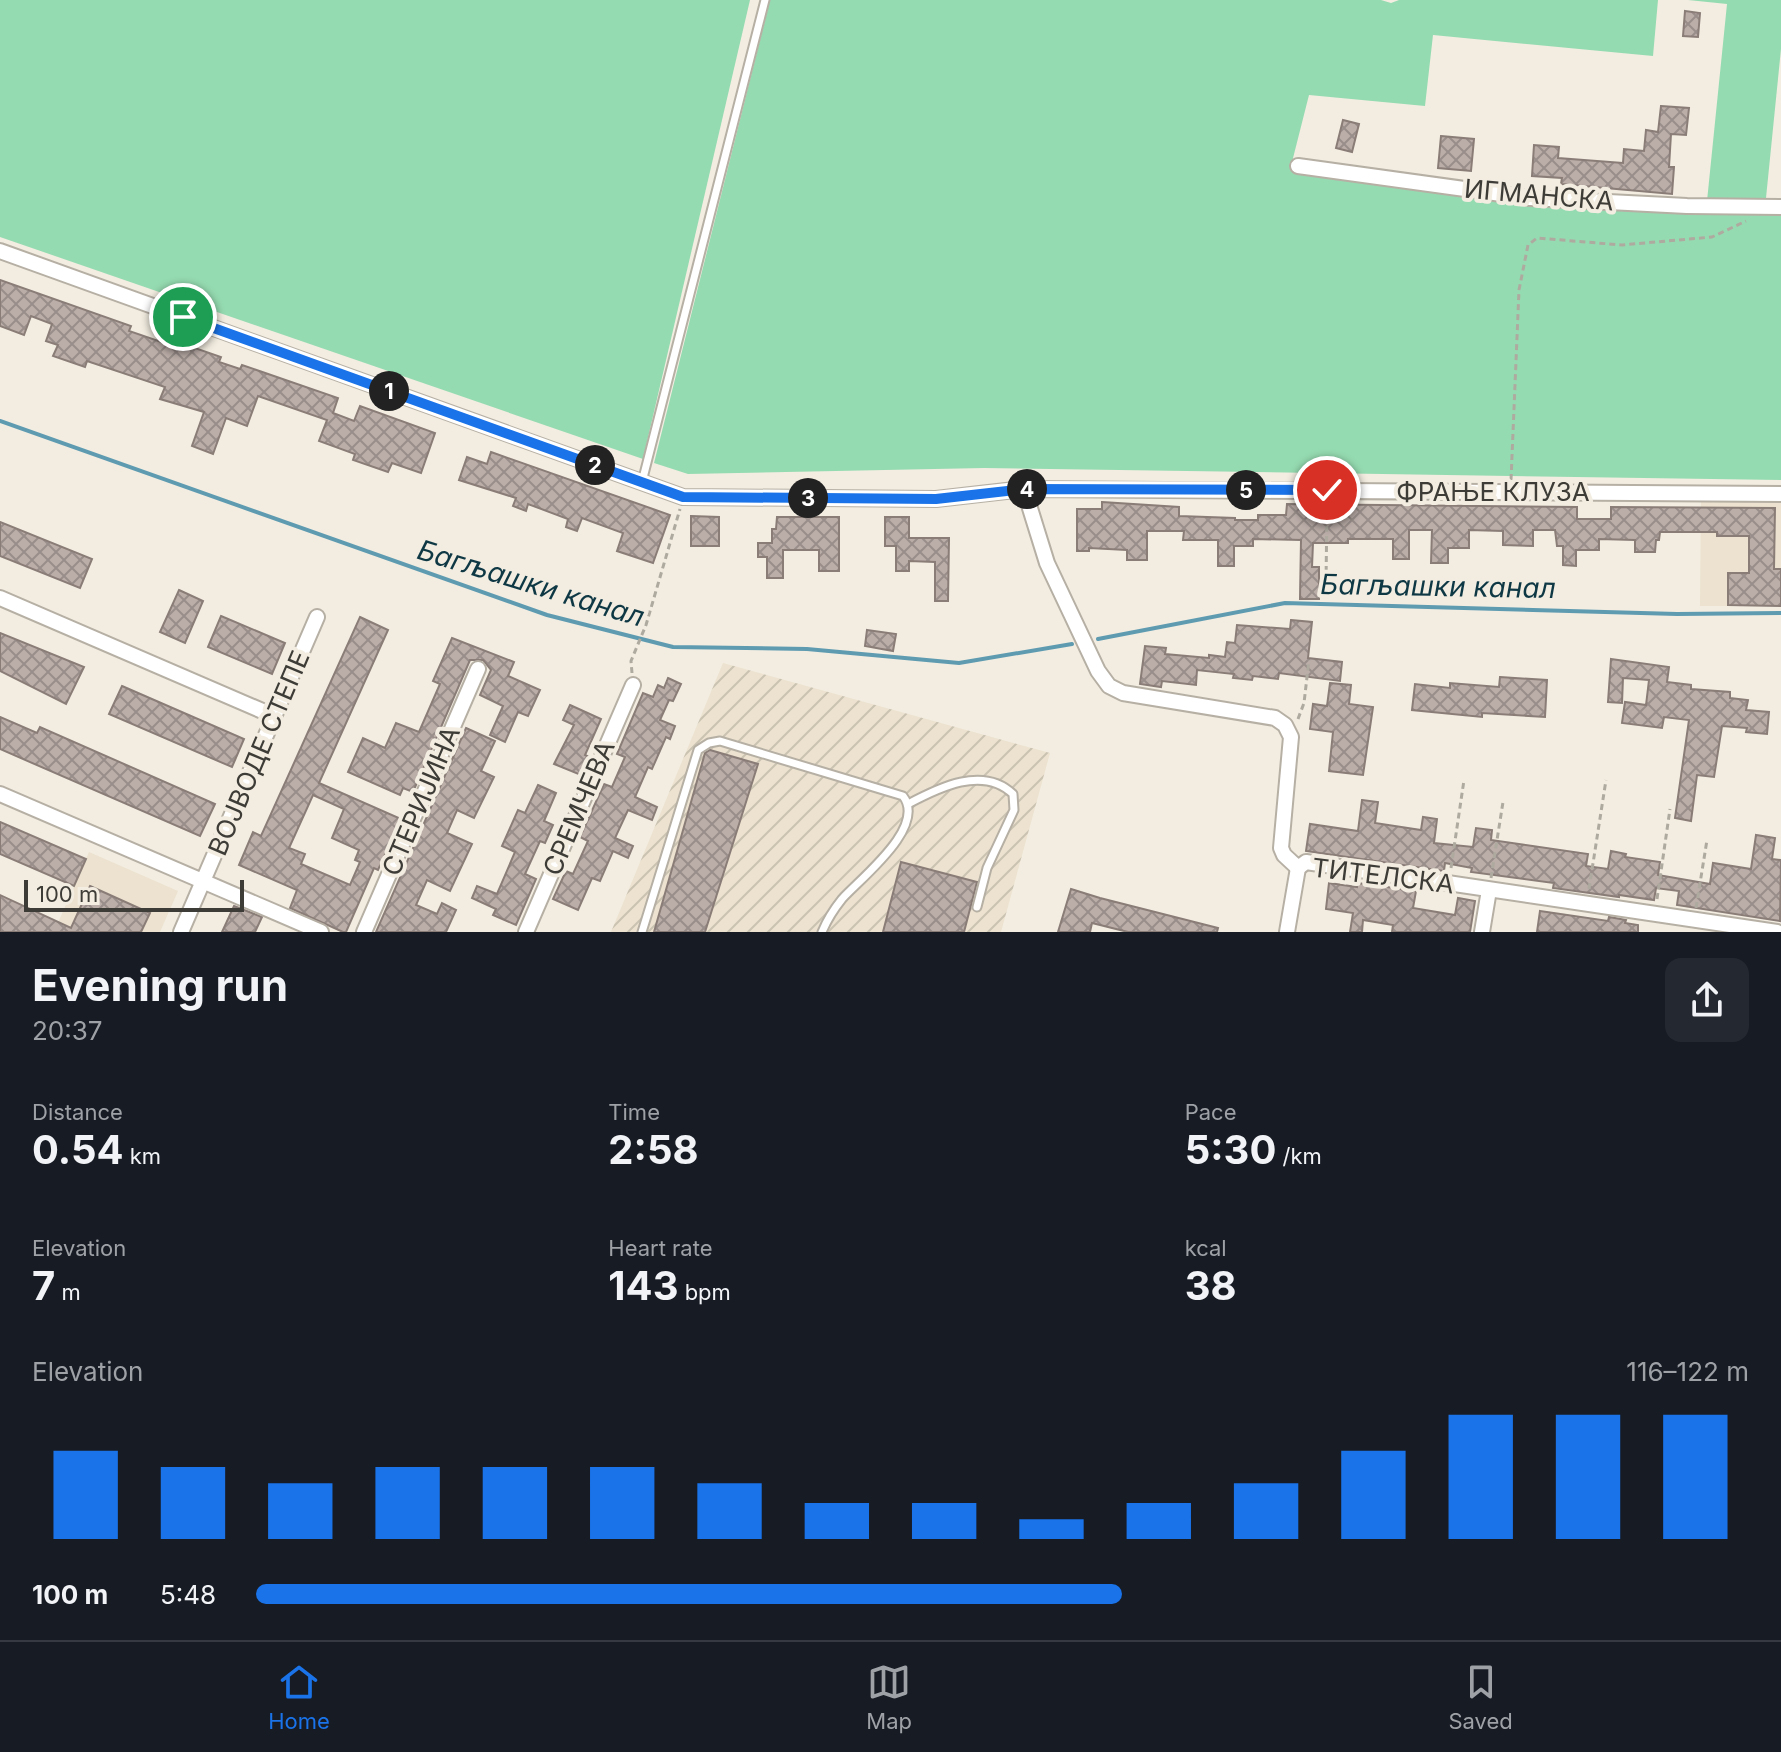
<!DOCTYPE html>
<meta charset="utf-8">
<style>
body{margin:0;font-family:Inter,sans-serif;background:#242831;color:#f1f3f6;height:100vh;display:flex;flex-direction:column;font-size:30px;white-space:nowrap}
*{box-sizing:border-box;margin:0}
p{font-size:26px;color:#9ea1a6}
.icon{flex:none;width:44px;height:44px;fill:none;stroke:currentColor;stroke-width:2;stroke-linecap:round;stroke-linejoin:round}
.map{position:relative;height:932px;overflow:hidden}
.drawer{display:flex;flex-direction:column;background:#171b24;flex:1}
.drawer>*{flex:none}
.scale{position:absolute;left:24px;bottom:20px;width:220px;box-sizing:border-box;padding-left:8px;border:4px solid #3e3c37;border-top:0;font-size:22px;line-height:28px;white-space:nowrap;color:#3e3c37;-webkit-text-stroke:6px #f3ede1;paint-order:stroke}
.pin{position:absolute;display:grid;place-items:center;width:68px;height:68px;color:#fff;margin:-34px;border:4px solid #fff;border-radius:50%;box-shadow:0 2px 8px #0007}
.km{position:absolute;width:40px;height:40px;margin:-20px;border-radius:50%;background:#222;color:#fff;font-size:22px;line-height:40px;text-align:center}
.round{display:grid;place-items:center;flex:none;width:84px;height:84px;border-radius:16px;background:#242831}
.summary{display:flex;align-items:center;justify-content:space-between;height:136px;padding:0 32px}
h1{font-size:44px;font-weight:700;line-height:60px}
.metrics{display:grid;grid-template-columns:repeat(3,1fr);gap:12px;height:136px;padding:8px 32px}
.metrics div{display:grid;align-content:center}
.metrics b{font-size:40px;font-weight:700}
.metrics small{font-size:22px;font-weight:400}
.metrics p{font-size:22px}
.chart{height:224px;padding:16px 32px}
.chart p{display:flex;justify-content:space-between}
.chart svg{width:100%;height:144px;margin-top:8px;stroke:#1a73e8;stroke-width:6}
ul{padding:0 32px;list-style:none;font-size:26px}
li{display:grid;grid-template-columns:128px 96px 1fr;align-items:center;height:60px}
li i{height:20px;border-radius:10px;background:#1a73e8}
.dock{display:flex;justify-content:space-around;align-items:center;height:112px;border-top:2px solid #363941;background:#171b24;font-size:22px;color:#9ea1a6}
.dock a{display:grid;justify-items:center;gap:4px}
.dock .current{color:#1a73e8}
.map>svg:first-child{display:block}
</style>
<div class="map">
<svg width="1781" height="932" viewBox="0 0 1781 932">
<defs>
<pattern id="industrial-furrows" width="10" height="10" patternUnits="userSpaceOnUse" patternTransform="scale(2)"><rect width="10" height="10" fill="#ece2cf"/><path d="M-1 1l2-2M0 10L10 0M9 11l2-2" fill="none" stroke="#cbc3b2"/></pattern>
<pattern id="building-cross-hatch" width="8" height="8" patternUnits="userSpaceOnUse" patternTransform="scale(2)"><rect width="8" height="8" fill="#bbada8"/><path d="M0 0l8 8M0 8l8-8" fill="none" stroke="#998e8a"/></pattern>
</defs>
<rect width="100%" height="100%" fill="#f3ede1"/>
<g fill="#ece2cf">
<path d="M1701 501 1781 502V606H1700Z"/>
<path d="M89 852 178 891 160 932H54Z"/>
</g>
<path fill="url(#industrial-furrows)" d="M723 663 1050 753 1001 932H611Z"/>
<g fill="#95dbb1">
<path d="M0 0H750L643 459 0 237Z"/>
<path d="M770 0H1381L1391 3 1399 0H1658L1653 56 1433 35 1425 106 1309 95 1290 170 1392 187 1544 206 1684 214 1765 205 1781 207V480L984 468 688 474 654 463Z"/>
<path d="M1688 0H1781V49L1766 198 1707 201 1727 4Z"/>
</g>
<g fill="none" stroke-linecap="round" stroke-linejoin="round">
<g stroke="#5e9bb1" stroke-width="4">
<path d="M0 421 547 615 673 647 807 649 959 663 1072 644"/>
<path d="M1098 639 1285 603 1677 614 1781 613"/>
</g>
</g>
<g fill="url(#building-cross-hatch)" stroke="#8a7d78" stroke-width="2" fill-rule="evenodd">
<path d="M1685 11 1700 13 1698 37 1683 36Z"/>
<path d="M1661 106 1689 108 1686 135 1671 134 1669 167H1674L1672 194 1561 184 1562 178 1532 176 1534 145 1559 147 1558 158 1623 163 1624 149 1644 151 1646 130 1658 132Z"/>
<path d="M1343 120 1359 124 1352 152 1336 148Z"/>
<path d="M1441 136 1474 139 1471 171 1438 168Z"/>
<path d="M0 280 131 326 129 331 167 344 169 339 221 357 219 362 240 369 242 365 338 398 333 413 354 421 360 406 435 433 421 473 392 463 388 472 353 460 355 454 319 441 327 420 258 396 247 426 226 418 213 454 192 446 204 412 160 399 165 387 87 361 85 367 53 356 58 345 46 341 52 324 31 316 24 335 0 326Z"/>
<path d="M491 452 670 515 653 563 617 551 623 533 582 518 577 531 566 527 568 519 528 504 526 511 513 506 516 498 459 480 467 457 487 464Z"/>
<path d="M1102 502 1179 507V516L1235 518V520H1258V515H1286L1287 504 1577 507V519H1611V507L1775 508 1774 569H1781V606L1728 605V573H1749V536H1717V532H1660L1659 540H1656L1655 552H1635V540L1599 539V550H1576V566L1563 565V546H1557L1555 530H1533V546L1503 545V531L1469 530V548H1448V563H1431L1432 530H1409V559H1393V539H1348V543H1313L1312 567H1319V599H1300L1301 540 1253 539V546H1234V566H1218V540H1183L1184 531H1147V560H1127V550L1089 548V551H1077V509H1102Z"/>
<path d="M691 516 719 517V546H691Z"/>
<path d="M777 517H839V571H819V550H783V578H767V557H758V543H772V529H776Z"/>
<path d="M885 517H909V538H949L948 601H935V562L909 561V571H896V546H885Z"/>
<path d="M0 522 92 559 80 588 0 556Z"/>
<path d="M179 590 203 601 185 643 160 632Z"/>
<path d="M221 616 285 643 272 674 208 647Z"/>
<path d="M360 617 388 630 319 783 401 819 378 870 374 868 346 932H343L290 908 297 890 239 865 253 832 261 836ZM313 795 344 809 332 838 359 850 355 860 360 862 350 885 301 864 305 854 289 848Z"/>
<path d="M1291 620 1312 622 1308 658 1342 662 1340 681 1279 673 1278 679 1253 676 1252 680 1233 678 1234 674 1197 670 1196 685 1162 681 1161 687 1140 684 1145 646 1166 648 1165 654 1209 658V655L1225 657 1227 642 1235 643 1237 625 1290 629Z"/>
<path d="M867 630 896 634 893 651 865 646Z"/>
<path d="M0 633 84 667 66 704 0 671Z"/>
<path d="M452 638 514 662 508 676 540 690 528 716 518 712 505 742 490 735 503 706 480 695 491 670 483 660H470L413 792 403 788 400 795 348 772 363 738 385 748 396 723 419 732 440 684 433 681Z"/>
<path d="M1611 659 1669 667 1667 682 1691 685V689L1730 692V698L1748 700 1746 710 1769 712 1767 734 1746 732 1747 728 1722 726 1714 777 1697 775 1691 821 1675 818 1689 720 1664 717 1662 728 1622 723 1625 702 1646 705 1649 680 1623 678 1622 703 1608 702Z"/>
<path d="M1500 677 1547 680 1545 717 1482 713V717L1412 710 1415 684 1450 688V683L1499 687Z"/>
<path d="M668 678 681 684 673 701 669 700 660 720 675 726 670 739 666 737 652 769 648 767 635 797 657 807 652 820 628 810 615 838 633 846 628 858 613 851 600 881 592 878 578 910 553 899 566 871 573 874 588 841 580 837 604 784 612 787 625 757 617 754 643 693 653 697 658 685 664 688Z"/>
<path d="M1330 683 1351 685 1349 704 1373 707 1363 775 1329 771 1333 732 1310 729 1313 704 1327 706Z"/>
<path d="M122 686 244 739 232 767 109 714Z"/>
<path d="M570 705 601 719 585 755 589 757 581 775 554 764 574 725 563 720Z"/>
<path d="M0 717 37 733 40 727 215 804 200 836 0 749Z"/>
<path d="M466 728 495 741 481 771 494 777 474 818 457 810 447 833 472 844 450 891 427 880 416 905 437 914 442 903 456 910 446 932H376Z"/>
<path d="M710 750 758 764 705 932H654L705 753Z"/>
<path d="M538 785 556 793 544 821 553 825 545 843 540 841 525 874 536 879 516 925 493 915 496 909 472 898 477 886 497 894 515 852 502 846 518 810 525 813Z"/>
<path d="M1362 800 1378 802 1375 823 1421 830 1423 817 1437 819 1434 843 1473 847 1476 828 1492 830 1491 840 1588 854 1586 866 1608 869 1611 851 1626 854 1625 857 1660 862 1658 875 1710 884 1713 863 1751 869 1756 835 1775 838 1772 859 1781 860 1780 921 1677 905 1679 891 1656 888 1654 900 1619 895V897L1553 888 1554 883 1471 872 1472 868 1445 863 1444 871 1306 851 1310 824 1358 831Z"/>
<path d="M0 822 86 859 74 886 0 854Z"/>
<path d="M901 862 977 882 964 932H883Z"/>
<path d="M1329 883 1357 887V883L1416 891 1413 908 1455 915 1458 898 1475 901 1470 932H1392L1393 925 1363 920 1362 932H1350L1353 913 1326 909Z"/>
<path d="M90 886 150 913 141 932H0V895L71 928Z"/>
<path d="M1071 889 1100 898 1218 928 1217 932H1128L1092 923 1090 932H1058Z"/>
<path d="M234 906 262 917 255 932H222Z"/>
<path d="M1540 911 1608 921 1609 917 1626 920 1625 923 1638 925V932H1537Z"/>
</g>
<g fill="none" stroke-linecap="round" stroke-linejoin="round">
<g stroke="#b6afa4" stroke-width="11">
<g id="lane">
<path d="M642 482 765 0"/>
<path d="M908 804C938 788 983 765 1013 794L1014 810 987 868 977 907"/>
<path d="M642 932 698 750 709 743 720 741 903 796C927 827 861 878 842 899 834 909 827 920 822 932"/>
</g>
</g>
<g stroke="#b6afa4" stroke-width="18">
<g id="street">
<path d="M1298 166 1530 198 1687 206 1781 207"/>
<path d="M0 251 683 497 936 499 1024 489 1781 494"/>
<path d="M1024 489 1047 563 1098 671 1109 686 1123 693 1275 718 1285 725 1291 737 1281 848 1284 855 1298 868 1306 862 1777 932"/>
<path d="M0 598 274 716"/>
<path d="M0 794 321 932"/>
<path d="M181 932 317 617"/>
<path d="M364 932 478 669"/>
<path d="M526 932 633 685"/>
<path d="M1287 932 1298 868"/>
<path d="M1482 932 1489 890"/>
</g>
</g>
<g stroke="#aeaaa0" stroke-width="3" stroke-dasharray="6 4" stroke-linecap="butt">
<path d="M1511 480 1519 290 1528 245 1537 238 1622 245 1712 237 1746 221"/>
<path d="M1326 582 1327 506"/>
<path d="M632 673 631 661 646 625 680 509"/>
<path d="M1298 719 1304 703 1309 660"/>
<path d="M1451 868 1464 780"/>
<path d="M1491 878 1503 802"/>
<path d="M1589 889 1606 780"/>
<path d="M1657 899 1670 809"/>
<path d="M1696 908 1707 840"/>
</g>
<use href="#lane" stroke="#fff" stroke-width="7"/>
<use href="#street" stroke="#fff" stroke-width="14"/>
</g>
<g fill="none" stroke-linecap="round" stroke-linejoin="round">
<g stroke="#fff" stroke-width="16">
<path id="route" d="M183 317 683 497 936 499 1024 489 1327 490"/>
</g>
<use href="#route" stroke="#1a73e8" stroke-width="10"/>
</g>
<g text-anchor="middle" stroke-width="8" stroke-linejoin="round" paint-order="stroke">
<g font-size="26" fill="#3e3c37" stroke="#f3ede1">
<text transform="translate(1539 195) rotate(5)" y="9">ИГМАНСКА</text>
<text x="1493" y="501">ФРАЊЕ КЛУЗА</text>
<text transform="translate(259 753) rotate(-67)" y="9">ВОЈВОДЕ СТЕПЕ</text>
<text transform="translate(421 801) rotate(-67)" y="9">СТЕРИЈИНА</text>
<text transform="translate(579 808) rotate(-67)" y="9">СРЕМЧЕВА</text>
<text transform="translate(1383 876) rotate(7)" y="9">ТИТЕЛСКА</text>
</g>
<g font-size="28" font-style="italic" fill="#0f3845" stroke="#f3ede1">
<text transform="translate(531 583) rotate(17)" y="10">Багљашки канал</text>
<text transform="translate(1438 586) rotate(1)" y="10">Багљашки канал</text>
</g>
</g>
</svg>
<div class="scale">100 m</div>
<div class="pin" style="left:183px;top:317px;background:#1e9e55"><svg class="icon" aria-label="arrive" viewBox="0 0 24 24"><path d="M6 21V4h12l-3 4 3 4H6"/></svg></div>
<div class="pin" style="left:1327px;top:490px;background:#d93025"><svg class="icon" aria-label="check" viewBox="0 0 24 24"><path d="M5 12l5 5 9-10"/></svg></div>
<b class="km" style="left:389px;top:391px">1</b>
<b class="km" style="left:595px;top:465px">2</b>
<b class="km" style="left:808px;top:498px">3</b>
<b class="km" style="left:1027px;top:489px">4</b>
<b class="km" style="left:1246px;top:490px">5</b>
</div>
<section class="drawer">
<div class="summary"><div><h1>Evening run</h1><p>20:37</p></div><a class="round"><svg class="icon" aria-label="share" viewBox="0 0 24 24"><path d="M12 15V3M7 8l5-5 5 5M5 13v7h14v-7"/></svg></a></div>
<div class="metrics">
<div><p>Distance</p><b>0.54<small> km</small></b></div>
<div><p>Time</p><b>2:58</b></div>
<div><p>Pace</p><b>5:30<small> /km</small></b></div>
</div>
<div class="metrics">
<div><p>Elevation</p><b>7<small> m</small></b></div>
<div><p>Heart rate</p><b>143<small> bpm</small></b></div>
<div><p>kcal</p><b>38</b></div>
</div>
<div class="chart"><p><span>Elevation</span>116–122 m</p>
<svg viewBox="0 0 160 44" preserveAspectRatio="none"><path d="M5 44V17M15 44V22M25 44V27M35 44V22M45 44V22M55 44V22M65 44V27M75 44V33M85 44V33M95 44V38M105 44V33M115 44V27M125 44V17M135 44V6M145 44V6M155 44V6"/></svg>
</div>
<ul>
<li><b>100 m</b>5:48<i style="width:58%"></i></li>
</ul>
</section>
<nav class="dock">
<a class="current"><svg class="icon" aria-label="home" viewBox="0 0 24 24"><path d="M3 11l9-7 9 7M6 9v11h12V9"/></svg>Home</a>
<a><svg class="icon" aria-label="map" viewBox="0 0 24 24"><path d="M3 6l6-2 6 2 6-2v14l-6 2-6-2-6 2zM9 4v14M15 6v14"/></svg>Map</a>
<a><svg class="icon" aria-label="saved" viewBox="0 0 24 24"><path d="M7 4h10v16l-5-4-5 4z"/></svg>Saved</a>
</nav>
